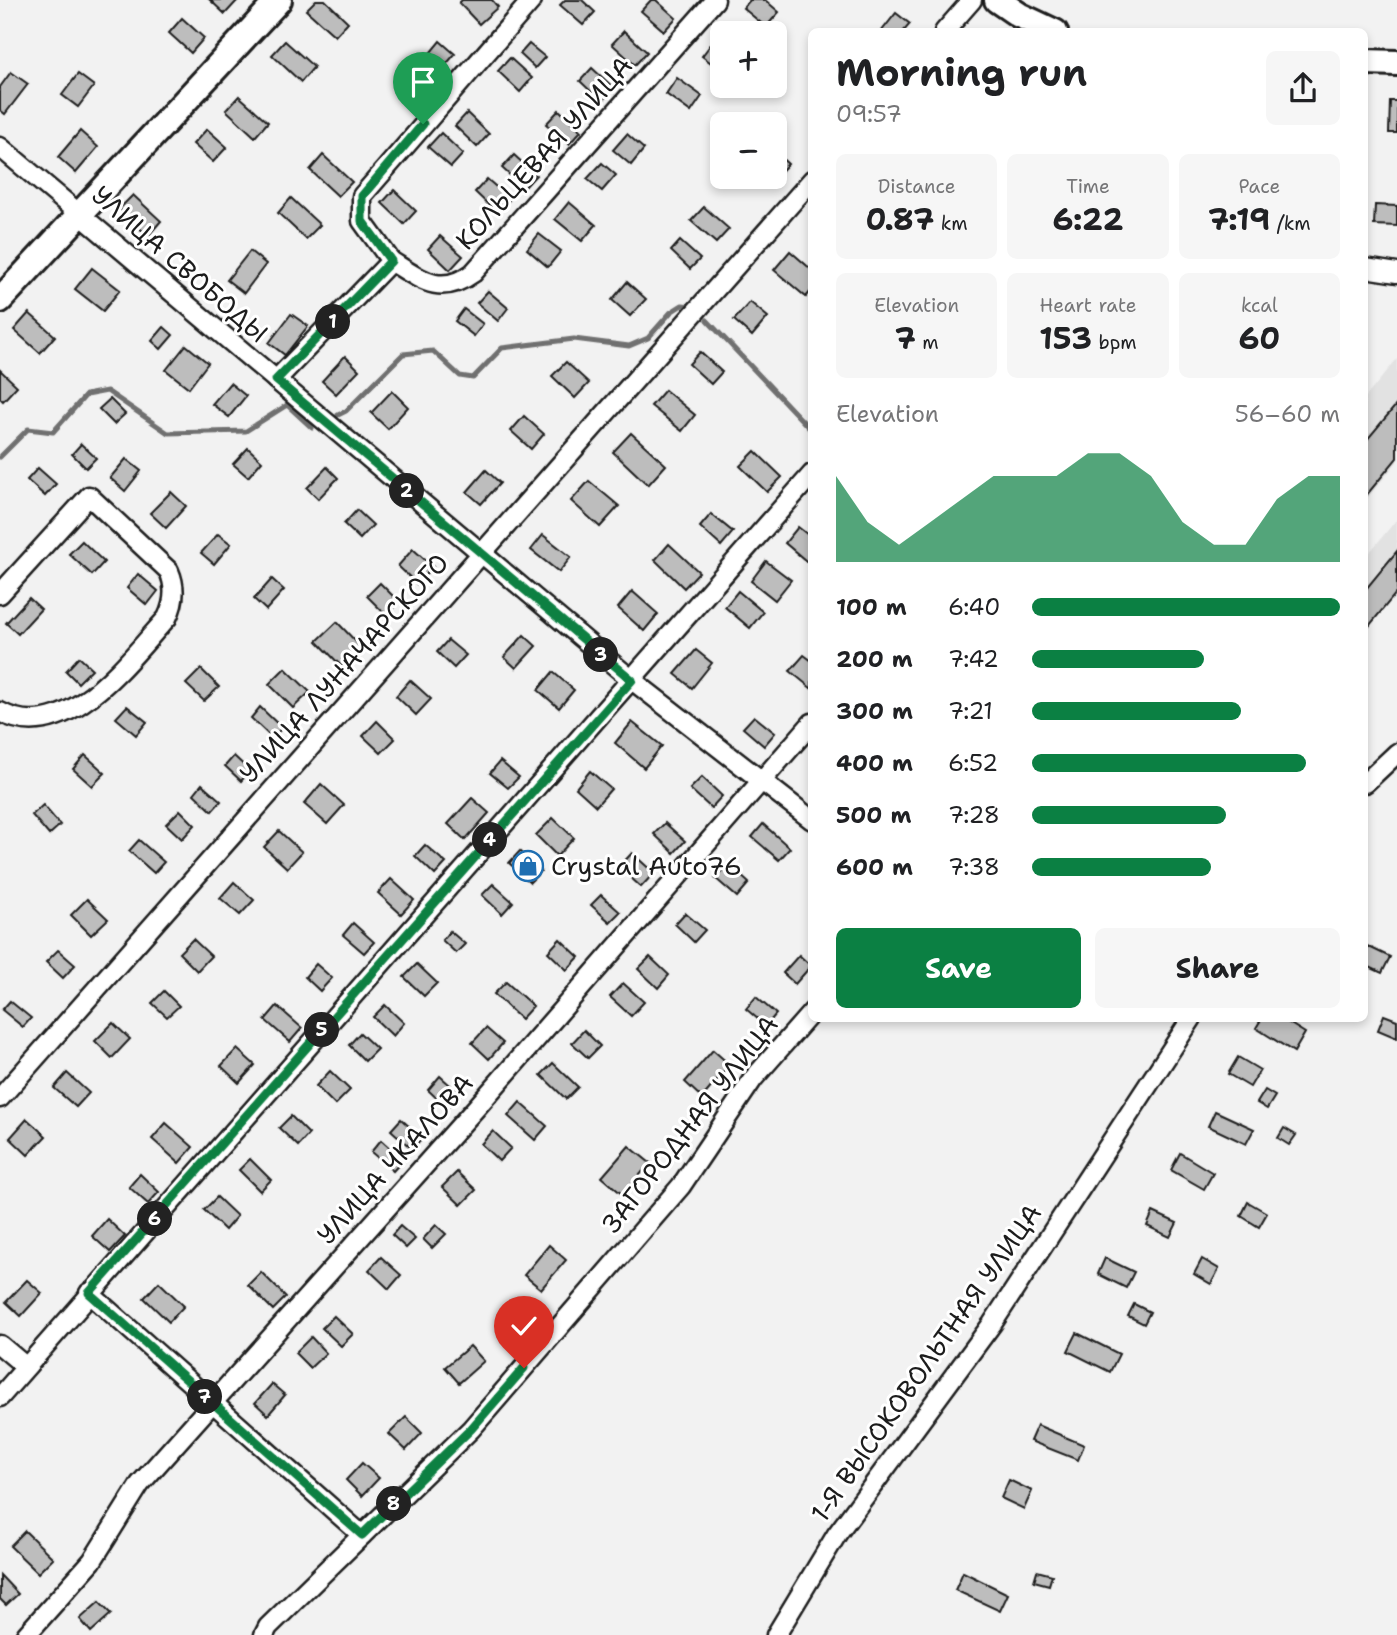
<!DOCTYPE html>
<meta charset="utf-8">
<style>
body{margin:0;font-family:"Shantell Sans",sans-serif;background:#f6f6f6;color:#202124;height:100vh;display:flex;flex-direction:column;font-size:26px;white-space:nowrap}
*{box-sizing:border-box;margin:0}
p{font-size:23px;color:#757577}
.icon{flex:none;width:38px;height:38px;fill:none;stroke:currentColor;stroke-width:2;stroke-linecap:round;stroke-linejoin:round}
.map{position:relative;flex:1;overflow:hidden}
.sheet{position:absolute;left:808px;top:28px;width:560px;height:994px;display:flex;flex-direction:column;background:#fff;border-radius:10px;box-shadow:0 4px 10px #0003}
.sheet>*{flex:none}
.fabs{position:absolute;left:710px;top:21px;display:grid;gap:14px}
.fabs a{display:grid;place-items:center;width:77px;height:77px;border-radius:10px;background:#fff;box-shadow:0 4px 10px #0003;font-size:35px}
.pin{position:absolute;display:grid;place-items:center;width:60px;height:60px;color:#fff;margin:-72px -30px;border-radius:50% 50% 50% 0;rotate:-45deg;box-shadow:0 0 7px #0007}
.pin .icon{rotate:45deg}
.km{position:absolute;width:35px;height:35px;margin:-18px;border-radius:50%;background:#222;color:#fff;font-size:19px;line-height:35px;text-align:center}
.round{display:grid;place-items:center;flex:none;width:74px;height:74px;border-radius:10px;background:#f6f6f6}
.headline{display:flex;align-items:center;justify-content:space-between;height:119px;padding:0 28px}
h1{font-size:38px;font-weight:700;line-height:52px}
.metrics{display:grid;grid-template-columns:repeat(3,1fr);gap:10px;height:119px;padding:7px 28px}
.metrics div{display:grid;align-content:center;border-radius:10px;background:#f6f6f6;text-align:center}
.metrics b{font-size:30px;font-weight:700}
.metrics small{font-size:19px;font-weight:400}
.metrics p{font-size:19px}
.chart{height:196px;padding:14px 28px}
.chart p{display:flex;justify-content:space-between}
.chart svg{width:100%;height:126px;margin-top:7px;fill:#0b8043;opacity:.7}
.button{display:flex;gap:14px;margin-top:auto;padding:14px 28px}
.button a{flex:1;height:80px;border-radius:10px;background:#0b8043;color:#fff;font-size:28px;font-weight:700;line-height:80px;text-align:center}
.button a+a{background:#f6f6f6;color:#202124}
ul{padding:0 28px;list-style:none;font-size:23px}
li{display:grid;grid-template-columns:112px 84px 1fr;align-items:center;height:52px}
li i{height:18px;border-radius:9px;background:#0b8043}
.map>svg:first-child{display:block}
</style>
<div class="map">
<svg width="1397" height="1635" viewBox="0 0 1397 1635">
<rect width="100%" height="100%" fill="#f2f2f2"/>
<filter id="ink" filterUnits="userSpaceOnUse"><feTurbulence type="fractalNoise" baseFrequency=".0143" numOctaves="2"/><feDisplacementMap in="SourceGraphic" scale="14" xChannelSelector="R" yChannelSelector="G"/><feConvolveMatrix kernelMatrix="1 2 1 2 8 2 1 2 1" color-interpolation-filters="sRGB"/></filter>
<g filter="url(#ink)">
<g fill="#e2e2e2">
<path d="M1397 359V462L1365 501V398Z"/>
<path d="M1397 519V592L1365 631V558Z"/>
</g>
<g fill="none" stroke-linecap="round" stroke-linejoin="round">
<g stroke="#707070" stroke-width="5">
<path d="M707 320 812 431"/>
<path d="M338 415 346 411 403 354 433 351 460 376 473 378 502 348 574 339 629 346 648 338 671 312 682 305 692 306"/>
<path d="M0 457 28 429 53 432 86 395 107 391 168 433 246 431 287 405 312 428"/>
</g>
</g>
<g fill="#bdbdbd" stroke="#1c1c1c" stroke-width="2">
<path d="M210 0H238L225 14Z"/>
<path d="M316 0H325L348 22 335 36 306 10Z"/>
<path d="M462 0H492L498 7 479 24 459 3Z"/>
<path d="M565 0H582L595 12 583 25 560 5Z"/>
<path d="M651 0H656L676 18 664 31 641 11Z"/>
<path d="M750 0H765L779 12 766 27 743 8Z"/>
<path d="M896 13 910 24 903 32H881Z"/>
<path d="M182 18 204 38 191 53 169 33Z"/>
<path d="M624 31 647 52 635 65 612 44Z"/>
<path d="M715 39 723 46V72L702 56Z"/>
<path d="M285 41 314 67 301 82 272 55Z"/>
<path d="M440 41 455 54 436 76 421 64Z"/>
<path d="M529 44 545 57 535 68 520 54Z"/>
<path d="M510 58 532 78 520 92 498 71Z"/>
<path d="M592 68 614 88 602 102 580 81Z"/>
<path d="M408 69 426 87 413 100 394 83Z"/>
<path d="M11 72 28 84 5 114 0 110V87Z"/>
<path d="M78 74 94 86 78 107 62 95Z"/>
<path d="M677 78 702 96 691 112 666 94Z"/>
<path d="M239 96 268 122 255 137 226 110Z"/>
<path d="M1390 101H1397V133H1389Z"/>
<path d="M559 110 581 131 569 144 546 124Z"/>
<path d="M467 113 489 134 477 147 455 126Z"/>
<path d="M207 129 227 147 213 162 193 144Z"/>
<path d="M80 131 98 147 76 173 58 157Z"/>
<path d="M441 133 463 154 451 167 428 147Z"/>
<path d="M627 134 644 149 631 165 613 150Z"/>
<path d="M775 152 788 164 768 185 759 177H775Z"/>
<path d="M323 155 352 182 338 196 310 170Z"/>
<path d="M514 155 536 175 524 188 502 168Z"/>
<path d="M602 163 616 175 602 191 587 179Z"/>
<path d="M487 179 510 199 497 213 475 192Z"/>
<path d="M394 190 416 211 404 224 382 203Z"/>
<path d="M133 195 161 221 148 236 119 209Z"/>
<path d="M291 198 320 225 306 239 278 213Z"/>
<path d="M569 202 596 225 582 241 555 219Z"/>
<path d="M1375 205 1397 206V226L1374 225Z"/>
<path d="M704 207 729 229 716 243 691 221Z"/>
<path d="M539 234 561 251 548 267 527 249Z"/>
<path d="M440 236 463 256 450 270 428 249Z"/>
<path d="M680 241 700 259 690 269 671 251Z"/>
<path d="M250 251 266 264 244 293 227 280Z"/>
<path d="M790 251 812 270V290L806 297 774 270Z"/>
<path d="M92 268 120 290 103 311 75 289Z"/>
<path d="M627 282 646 299 630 316 612 300Z"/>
<path d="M488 291 508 308 498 321 477 303Z"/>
<path d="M750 302 768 317 752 336 734 320Z"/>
<path d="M464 309 483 324 474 336 455 321Z"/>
<path d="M29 313 55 336 40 353 14 330Z"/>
<path d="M291 314 308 326 285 355 269 343Z"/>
<path d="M164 327 173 335 161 349 152 341Z"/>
<path d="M186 345 208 363 189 388 166 370Z"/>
<path d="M700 352 722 372 711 384 689 364Z"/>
<path d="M345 356 359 370 336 394 322 381Z"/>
<path d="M566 362 589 383 575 398 552 376Z"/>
<path d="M0 370 17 386 3 401 0 398Z"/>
<path d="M230 383 246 396 229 417 212 404Z"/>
<path d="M665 390 695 415 682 431 651 406Z"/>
<path d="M392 391 408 407 388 429 371 413Z"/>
<path d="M110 399 125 414 114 424 99 409Z"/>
<path d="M1397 404V458L1365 497V442Z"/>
<path d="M524 416 544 434 531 449 511 431Z"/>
<path d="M631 433 666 465 648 485 613 452Z"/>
<path d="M81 444 96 458 86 468 72 454Z"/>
<path d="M248 448 262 461 248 477 233 464Z"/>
<path d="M755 451 782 477 767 492 740 466Z"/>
<path d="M126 459 141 471 125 491 110 478Z"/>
<path d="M327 467 338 478 318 499 307 488Z"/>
<path d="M38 468 56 484 45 496 27 480Z"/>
<path d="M486 470 500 483 481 504 467 492Z"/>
<path d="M589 481 619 506 600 527 571 501Z"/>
<path d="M171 492 186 506 166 528 150 513Z"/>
<path d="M357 510 373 525 360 539 344 524Z"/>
<path d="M711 514 733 532 721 546 700 527Z"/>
<path d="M798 527 812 538V566L785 543Z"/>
<path d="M218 534 231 544 214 564 201 553Z"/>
<path d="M543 535 571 557 559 572 531 550Z"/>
<path d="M82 541 104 562 92 575 69 554Z"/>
<path d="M669 544 699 572 684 588 655 560Z"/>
<path d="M413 549 433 567 417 584 398 566Z"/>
<path d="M1397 551V592L1365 631V590Z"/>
<path d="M766 561 791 580 775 600 751 581Z"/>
<path d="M138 574 158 591 147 605 127 588Z"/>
<path d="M272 579 284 590 266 610 254 599Z"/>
<path d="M380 583 399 602 386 615 367 596Z"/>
<path d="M632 591 658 614 644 631 618 608Z"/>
<path d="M738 591 763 612 750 628 725 607Z"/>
<path d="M29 598 41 609 18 634 6 623Z"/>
<path d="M337 622 363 649 343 668 317 641Z"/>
<path d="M524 635 536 646 516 668 504 657Z"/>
<path d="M448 640 466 655 454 668 437 652Z"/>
<path d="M696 650 712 663 692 688 675 674Z"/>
<path d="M804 655 812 661V689L790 671Z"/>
<path d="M79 657 92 669 78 683 66 671Z"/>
<path d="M285 668 310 692 293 708 269 684Z"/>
<path d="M201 669 219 687 204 701 186 684Z"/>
<path d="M553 672 574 690 559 708 538 690Z"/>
<path d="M410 680 431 699 416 715 396 696Z"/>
<path d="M127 706 147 722 136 735 116 718Z"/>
<path d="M260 707 282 728 272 738 251 718Z"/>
<path d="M754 716 775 733 764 746 743 728Z"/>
<path d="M377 721 395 739 381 753 363 736Z"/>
<path d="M632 722 662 746 644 768 615 743Z"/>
<path d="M85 755 105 773 92 786 73 769Z"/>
<path d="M234 756 250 771 241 781 225 766Z"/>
<path d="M500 761 519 777 508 788 490 773Z"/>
<path d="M590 771 611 789 596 806 576 788Z"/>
<path d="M702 777 722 796 711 808 690 789Z"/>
<path d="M202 784 221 801 212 811 194 794Z"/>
<path d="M321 784 344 805 327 824 304 804Z"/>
<path d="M472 798 489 813 465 840 448 824Z"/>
<path d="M43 805 60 825 49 835 32 815Z"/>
<path d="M180 810 195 825 182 839 166 824Z"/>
<path d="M553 818 574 838 557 856 536 835Z"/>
<path d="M665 823 685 841 674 853 654 834Z"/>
<path d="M763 824 790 848 779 860 752 837Z"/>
<path d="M279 831 302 852 287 868 264 847Z"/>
<path d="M139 840 164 862 154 873 129 851Z"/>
<path d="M425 845 446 863 435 875 415 856Z"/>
<path d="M520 851 541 871 530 882 509 863Z"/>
<path d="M632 853 654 873 641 887 619 867Z"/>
<path d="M728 864 749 883 737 897 715 878Z"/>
<path d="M391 879 414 900 401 914 378 893Z"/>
<path d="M234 882 254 900 240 915 220 898Z"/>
<path d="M493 884 513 902 502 914 482 895Z"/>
<path d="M601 895 620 912 610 922 591 905Z"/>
<path d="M87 899 108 919 91 935 71 915Z"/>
<path d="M685 913 705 930 694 942 675 924Z"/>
<path d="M353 923 374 942 364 953 343 935Z"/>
<path d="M450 931 465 944 456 953 442 940Z"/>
<path d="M193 939 211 956 197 971 179 953Z"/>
<path d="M560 939 579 957 567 970 548 952Z"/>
<path d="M1365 945 1390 957 1382 973 1365 965Z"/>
<path d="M58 950 75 965 63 978 46 962Z"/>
<path d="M799 955 811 966 795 984 783 973Z"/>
<path d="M650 957 669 975 658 988 638 969Z"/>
<path d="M316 964 332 978 320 991 305 977Z"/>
<path d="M417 964 437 983 424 996 404 977Z"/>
<path d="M506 982 533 1006 521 1019 494 994Z"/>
<path d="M623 983 644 1002 631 1016 610 997Z"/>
<path d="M164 991 179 1006 167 1017 152 1003Z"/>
<path d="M756 997 776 1014 766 1026 746 1009Z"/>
<path d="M10 1001 31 1018 23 1027 2 1010Z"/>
<path d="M385 1005 404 1023 393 1036 373 1017Z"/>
<path d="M277 1006 302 1028 290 1042 265 1020Z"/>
<path d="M1384 1015 1397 1020V1038L1378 1030Z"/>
<path d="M1262 1018H1281L1305 1033 1294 1052 1256 1028Z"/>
<path d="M113 1023 130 1039 112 1058 95 1041Z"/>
<path d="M486 1028 503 1043 489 1059 472 1043Z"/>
<path d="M584 1030 600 1046 588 1058 572 1043Z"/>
<path d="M360 1033 377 1049 365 1061 349 1045Z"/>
<path d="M237 1049 255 1065 239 1083 221 1066Z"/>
<path d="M713 1050 730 1065 702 1098 685 1082Z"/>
<path d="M1238 1057 1260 1070 1250 1087 1228 1074Z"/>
<path d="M553 1063 578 1087 566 1099 541 1075Z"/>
<path d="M330 1071 350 1090 335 1105 316 1086Z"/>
<path d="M67 1073 89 1093 76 1107 54 1088Z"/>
<path d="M440 1076 460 1094 447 1108 428 1090Z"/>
<path d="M1265 1090 1275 1096 1267 1109 1257 1103Z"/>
<path d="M520 1102 547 1126 535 1140 508 1116Z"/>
<path d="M1215 1111 1254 1129 1246 1144 1208 1126Z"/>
<path d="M291 1116 309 1134 298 1146 279 1128Z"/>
<path d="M27 1119 46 1136 28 1155 10 1138Z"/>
<path d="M401 1119 422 1138 412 1149 391 1130Z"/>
<path d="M166 1123 193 1147 179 1163 152 1139Z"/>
<path d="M1284 1128 1296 1135 1289 1145 1278 1138Z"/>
<path d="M493 1131 511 1148 499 1161 481 1144Z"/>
<path d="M381 1140 403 1160 393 1171 371 1152Z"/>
<path d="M629 1146 650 1163 623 1195 602 1177Z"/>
<path d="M1180 1153 1213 1173 1204 1189 1171 1170Z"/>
<path d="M250 1159 271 1180 260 1191 239 1170Z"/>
<path d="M457 1172 476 1190 461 1205 442 1187Z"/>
<path d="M140 1174 159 1192 148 1204 129 1187Z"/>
<path d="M217 1197 237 1216 225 1230 204 1210Z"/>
<path d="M1248 1202 1267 1213 1259 1227 1241 1216Z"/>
<path d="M1153 1212 1177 1223 1170 1237 1147 1226Z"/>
<path d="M107 1219 125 1236 110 1252 92 1236Z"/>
<path d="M436 1225 446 1234 432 1248 423 1239Z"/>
<path d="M400 1226 415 1239 406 1248 392 1235Z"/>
<path d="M549 1245 566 1260 541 1289 524 1275Z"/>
<path d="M381 1257 401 1275 389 1289 369 1270Z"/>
<path d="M1105 1258 1134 1272 1126 1288 1098 1274Z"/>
<path d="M1202 1259 1219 1269 1211 1284 1194 1274Z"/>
<path d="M261 1272 286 1297 273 1310 248 1285Z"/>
<path d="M27 1280 42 1293 21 1316 6 1302Z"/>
<path d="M159 1282 184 1306 169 1322 144 1298Z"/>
<path d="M1134 1304 1150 1312 1144 1324 1128 1316Z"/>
<path d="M334 1316 353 1334 341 1346 322 1328Z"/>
<path d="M1077 1333 1119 1354 1110 1372 1068 1351Z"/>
<path d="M311 1337 326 1353 310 1368 295 1353Z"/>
<path d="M470 1346 484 1361 459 1383 445 1367Z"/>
<path d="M272 1384 285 1395 268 1415 255 1403Z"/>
<path d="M406 1417 422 1433 406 1450 389 1434Z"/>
<path d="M1037 1425 1084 1445 1078 1460 1030 1441Z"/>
<path d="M362 1463 379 1478 362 1496 346 1480Z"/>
<path d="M1009 1480 1032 1491 1024 1509 1001 1498Z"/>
<path d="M25 1531 53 1558 38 1573 10 1546Z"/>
<path d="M1037 1571 1052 1575 1049 1585 1034 1581Z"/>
<path d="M963 1572 1008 1594 1000 1611 955 1590Z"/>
<path d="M0 1575 18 1594 6 1605 0 1599Z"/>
<path d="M99 1602 111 1614 91 1632 80 1619Z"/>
</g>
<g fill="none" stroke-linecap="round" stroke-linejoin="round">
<g stroke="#1c1c1c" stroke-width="23">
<g id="street">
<path d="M944 32 972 0"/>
<path d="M0 147 632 680 812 820"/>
<path d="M391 261 362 221V196L532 0"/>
<path d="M1365 268 1397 273"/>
<path d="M276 380 391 261C420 279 440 297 473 273L715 0"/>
<path d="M0 594 89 496 169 571C176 587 175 602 167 618 129 659 66 748 0 712"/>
<path d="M1365 783 1397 753"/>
<path d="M0 1098 812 180"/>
<path d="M89 1293 362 1535"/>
<path d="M0 1345 25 1366"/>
<path d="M0 1397 812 474"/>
<path d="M26 1635 92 1561 140 1484 476 1108 812 723"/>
<path d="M264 1635 268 1627 471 1429 681 1186 753 1079 812 1012"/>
<path d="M776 1635 837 1534 992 1324 1192 1018"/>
</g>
</g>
<g stroke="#1c1c1c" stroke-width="30">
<g id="secondary">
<path d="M997 0 1019 15 1055 32"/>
<path d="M1365 62 1397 63"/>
<path d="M0 300 279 0"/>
</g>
</g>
<use href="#street" stroke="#fff" stroke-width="18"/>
<use href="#secondary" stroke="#fff" stroke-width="24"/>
</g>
</g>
<g fill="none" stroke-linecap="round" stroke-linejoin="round" filter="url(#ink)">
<g stroke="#fff" stroke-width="14">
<path id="route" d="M423 124 362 196V221L391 261 276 380 632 680 89 1293 362 1535 471 1429 524 1368"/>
</g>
<use href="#route" stroke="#0b8043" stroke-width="9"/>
</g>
<defs>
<g id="shop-ring" transform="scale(1.575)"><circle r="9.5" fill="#fff" stroke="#1f6fb2" stroke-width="1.5"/><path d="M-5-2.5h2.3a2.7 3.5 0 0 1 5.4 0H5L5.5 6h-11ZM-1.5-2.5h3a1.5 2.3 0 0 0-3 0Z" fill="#1f6fb2"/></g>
</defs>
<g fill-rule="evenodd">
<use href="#shop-ring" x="528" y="866"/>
</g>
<g text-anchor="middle" stroke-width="6" stroke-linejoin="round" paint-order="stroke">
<g font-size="26" fill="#1c1c1c" stroke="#fff">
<text transform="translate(544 153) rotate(-48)" y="9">КОЛЬЦЕВАЯ УЛИЦА</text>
<text transform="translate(180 264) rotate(41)" y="9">УЛИЦА СВОБОДЫ</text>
<text transform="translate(344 668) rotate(-48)" y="9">УЛИЦА ЛУНАЧАРСКОГО</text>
<text transform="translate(690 1124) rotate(-52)" y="9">ЗАГОРОДНАЯ УЛИЦА</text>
<text transform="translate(395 1159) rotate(-48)" y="9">УЛИЦА ЧКАЛОВА</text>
<text transform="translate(926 1363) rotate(-55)" y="9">1-Я ВЫСОКОВОЛЬТНАЯ УЛИЦА</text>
</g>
<g font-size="26" fill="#1c1c1c" stroke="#fff" text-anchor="start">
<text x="551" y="875">Crystal Auto76</text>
</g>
</g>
</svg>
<div class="fabs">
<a>+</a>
<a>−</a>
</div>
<div class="pin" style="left:423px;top:124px;background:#1e9e55"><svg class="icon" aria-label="arrive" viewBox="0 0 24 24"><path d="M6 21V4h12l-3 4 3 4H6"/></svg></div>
<div class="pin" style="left:524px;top:1368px;background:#d93025"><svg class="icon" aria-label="check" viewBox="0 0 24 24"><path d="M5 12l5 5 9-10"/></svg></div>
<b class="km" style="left:333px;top:322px">1</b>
<b class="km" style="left:407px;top:491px">2</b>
<b class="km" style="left:601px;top:655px">3</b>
<b class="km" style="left:490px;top:840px">4</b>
<b class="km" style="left:322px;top:1030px">5</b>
<b class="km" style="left:155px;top:1219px">6</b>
<b class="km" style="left:205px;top:1397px">7</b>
<b class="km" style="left:394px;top:1504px">8</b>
<section class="sheet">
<div class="headline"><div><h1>Morning run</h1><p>09:57</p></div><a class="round"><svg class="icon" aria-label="share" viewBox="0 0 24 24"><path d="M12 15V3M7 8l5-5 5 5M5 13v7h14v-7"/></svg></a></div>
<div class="metrics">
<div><p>Distance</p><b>0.87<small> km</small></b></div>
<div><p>Time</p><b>6:22</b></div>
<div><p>Pace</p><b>7:19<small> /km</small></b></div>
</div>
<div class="metrics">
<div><p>Elevation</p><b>7<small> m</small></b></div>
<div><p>Heart rate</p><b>153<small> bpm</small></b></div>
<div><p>kcal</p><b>60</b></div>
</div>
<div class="chart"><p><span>Elevation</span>56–60 m</p>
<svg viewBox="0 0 160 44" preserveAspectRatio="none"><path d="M0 44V14L10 30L20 38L30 30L40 22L50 14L60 14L70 14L80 6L90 6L100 14L110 30L120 38L130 38L140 22L150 14L160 14V44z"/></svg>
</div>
<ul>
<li><b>100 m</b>6:40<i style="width:100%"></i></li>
<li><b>200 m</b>7:42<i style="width:56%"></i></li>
<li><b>300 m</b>7:21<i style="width:68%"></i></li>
<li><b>400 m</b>6:52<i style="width:89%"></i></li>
<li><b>500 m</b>7:28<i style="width:63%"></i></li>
<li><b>600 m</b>7:38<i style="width:58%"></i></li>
</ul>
<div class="button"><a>Save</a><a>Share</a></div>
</section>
</div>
